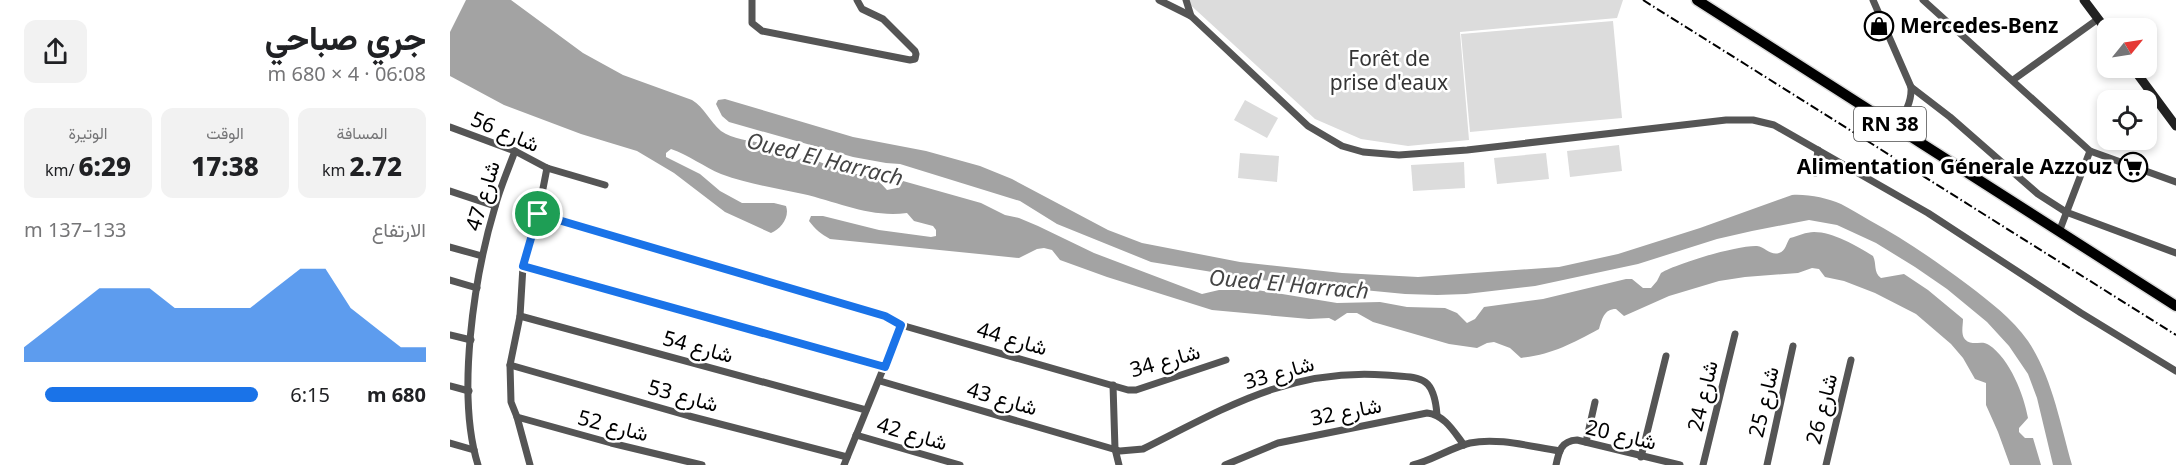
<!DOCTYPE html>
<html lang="ar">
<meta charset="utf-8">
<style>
body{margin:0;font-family:"Noto Sans",Vazirmatn,sans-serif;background:#f2f2f2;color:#202124;direction:rtl;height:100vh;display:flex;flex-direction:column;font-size:22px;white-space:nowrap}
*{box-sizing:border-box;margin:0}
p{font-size:20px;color:#757577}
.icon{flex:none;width:33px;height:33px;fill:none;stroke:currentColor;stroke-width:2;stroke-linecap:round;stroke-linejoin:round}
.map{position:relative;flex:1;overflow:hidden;direction:ltr}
.drawer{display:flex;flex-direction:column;background:#fff;width:450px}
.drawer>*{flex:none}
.needle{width:39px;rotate:60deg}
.controls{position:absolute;left:1647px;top:18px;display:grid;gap:12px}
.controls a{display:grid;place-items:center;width:60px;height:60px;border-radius:12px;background:#fff;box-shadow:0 3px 9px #0003;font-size:30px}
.pin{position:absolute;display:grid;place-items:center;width:51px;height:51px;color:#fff;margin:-26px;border:3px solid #fff;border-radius:50%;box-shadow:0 2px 6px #0007}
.round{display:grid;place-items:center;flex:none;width:63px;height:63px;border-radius:12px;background:#f2f2f2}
.overview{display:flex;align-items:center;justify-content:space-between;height:102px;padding:0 24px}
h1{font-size:33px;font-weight:800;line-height:45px}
.metrics{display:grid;grid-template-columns:repeat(3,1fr);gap:9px;height:102px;padding:6px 24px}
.metrics div{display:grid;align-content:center;border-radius:12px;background:#f2f2f2;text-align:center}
.metrics b{font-size:26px;font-weight:800}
.metrics small{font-size:16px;font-weight:400}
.metrics p{font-size:16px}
.chart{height:168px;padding:12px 24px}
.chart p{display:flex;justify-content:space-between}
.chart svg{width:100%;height:108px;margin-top:6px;fill:#1a73e8;opacity:.7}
ul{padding:0 24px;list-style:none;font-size:20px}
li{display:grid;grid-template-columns:96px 72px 1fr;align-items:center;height:45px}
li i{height:15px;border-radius:8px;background:#1a73e8}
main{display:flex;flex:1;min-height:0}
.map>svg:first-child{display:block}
</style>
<main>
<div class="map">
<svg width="1726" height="465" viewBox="0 0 1726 465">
<rect width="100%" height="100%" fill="#fff"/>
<g fill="#dcdcdc">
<path d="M735 0H1173L1167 18 1010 32 1019 140 958 146 911 139 865 119Z"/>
<path d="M1163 21 1172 118 1020 132 1011 34Z"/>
<path d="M795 100 828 118 817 138 784 120Z"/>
<path d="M1169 145 1172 171 1120 177 1117 151Z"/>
<path d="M790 153 829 156 827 182 788 178Z"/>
<path d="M1096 153 1099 179 1047 184 1044 158Z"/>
<path d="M1014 162 1015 188 963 191 961 165Z"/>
</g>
<g fill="#a3a3a3">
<path d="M16 0H61L133 53 173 75 242 100C254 107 260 122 271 131 286 142 310 140 326 148 334 152 336 160 345 162L355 156 392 171 426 178 437 190 447 188 453 181 531 203 555 215 569 218 588 226 644 253 752 294 769 290H807L887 303 930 302 957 307 995 308 1007 313 1017 323 1025 319 1034 307 1093 299 1176 279H1182L1193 288H1201L1207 281 1211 273C1228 263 1288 245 1307 246 1315 247 1321 256 1329 253 1336 251 1336 243 1340 238 1348 236 1356 232 1364 232 1383 232 1407 246 1423 256 1427 264 1423 272 1431 278L1454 274 1478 290 1513 319C1513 325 1511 333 1514 338 1521 348 1531 339 1539 345 1560 359 1574 395 1578 418L1569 428V432L1575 438H1583L1591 465H1560L1548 432 1536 405V383L1525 379 1513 358 1501 344 1466 314 1425 293 1394 281 1375 277 1369 269 1362 268 1348 273 1295 277 1269 281 1219 296 1174 316 1166 309C1154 309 1152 319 1149 329 1121 344 1103 354 1071 358L1060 348 1044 342 1037 343 1027 348 999 344 923 322 907 313H897L885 321 879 318 859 319 762 310 657 277 610 260 602 250 594 248 587 249 569 258 380 239C371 234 365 229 359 221L361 216H373L429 230 481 237 486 236V230L483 226 464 221 457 213C420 218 388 202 353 194 325 188 298 184 271 174 254 167 239 155 221 149L216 153V157L250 174 270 191 292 203H324L336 206C340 217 331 229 321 233L275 212 224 173 187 151 131 134 54 105 0 76V32Z"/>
<path d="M275 99 403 137 476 151 530 166 562 179 658 230 692 243 790 262 892 273 968 277 1109 267 1168 254 1250 228 1342 195C1358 194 1377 198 1391 204 1401 209 1410 215 1419 220 1454 239 1486 261 1518 285 1540 302 1562 318 1578 341 1602 377 1610 423 1622 465H1603L1587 398 1578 374 1559 346 1537 322 1497 289 1465 267 1426 243 1387 225 1359 220 1302 231 1267 239 1188 264 1085 286 1016 294 987 295 955 294 811 280 701 262 607 224 570 201 450 164 436 163 403 157 279 122 272 116 266 104 268 100Z"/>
</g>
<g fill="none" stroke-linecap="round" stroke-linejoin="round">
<g stroke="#dbdbdb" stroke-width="13">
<path id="primary" d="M1247 0 1726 306"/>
</g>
<g stroke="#555" stroke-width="7">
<path d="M302 0V23L312 31 460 60 465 59 466 54 465 51 433 19 412 9 407 0"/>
<path d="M709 0 741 16 858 126 892 146 913 152 949 155 1017 150 1276 120H1303L1324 125 1478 213 1631 313 1726 371"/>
<path d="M736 0 741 16"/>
<path d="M1423 0 1461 87C1462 101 1454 116 1445 127"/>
<path d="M1473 0 1640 151 1726 182"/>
<path d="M1563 80 1648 19"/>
<path d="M1461 87 1500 117 1588 194 1616 212 1726 253"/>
<path d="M0 127 65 151 97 168 155 185"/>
<path d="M1365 173 1368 150"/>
<path d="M0 191 45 206"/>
<path d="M88 214 435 316 451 325 678 390H686L776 360"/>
<path d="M1609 232 1640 151"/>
<path d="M0 247 32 256"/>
<path d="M73 266 435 367"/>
<path d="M0 280 27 288"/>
<path d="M70 316 416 410"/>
<path d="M0 335 21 340"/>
<path d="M60 365 239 416 397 457"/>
<path d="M430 381 670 451 693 449C775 408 840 368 935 375 970 378 984 374 987 415"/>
<path d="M663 385 665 449 669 465"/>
<path d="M0 386 19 391"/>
<path d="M67 417 161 443 252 465"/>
<path d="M406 435 510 465"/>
<path d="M1136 442 1145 402"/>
<path d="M0 443 24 450"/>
<path d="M1191 457 1216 356"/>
<path d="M28 465C6 395 24 277 45 207 50 188 58 170 65 151"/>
<path d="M80 465 67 417 61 402 60 365 70 316 73 266 88 214 97 168"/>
<path d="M394 465 451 325"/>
<path d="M775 465 828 443 977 413C995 415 1004 432 1014 445"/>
<path d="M963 465C983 460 1000 448 1020 443 1048 437 1082 447 1110 451"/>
<path d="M1106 465C1109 451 1111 441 1127 440L1230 465"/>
<path d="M1253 465 1285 334"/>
<path d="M1317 465 1343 346"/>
<path d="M1376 465 1401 360"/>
</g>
<g stroke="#222" stroke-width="9">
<path d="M1634 0 1658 32"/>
<path d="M1683 68 1726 126"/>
</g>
<use href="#primary" stroke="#000" stroke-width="10"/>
<path stroke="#000" stroke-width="2" stroke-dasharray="9 3 1.5 3" stroke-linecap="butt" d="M1193 0 1726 335"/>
</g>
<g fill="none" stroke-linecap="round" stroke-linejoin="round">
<g stroke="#fff" stroke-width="12">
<path id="route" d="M88 214 435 316 451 325 435 367 73 266Z"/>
</g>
<use href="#route" stroke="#1a73e8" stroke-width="8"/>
</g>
<defs>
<g id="shop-ring" transform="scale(1.5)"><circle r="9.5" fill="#fff" stroke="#000" stroke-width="1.5"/><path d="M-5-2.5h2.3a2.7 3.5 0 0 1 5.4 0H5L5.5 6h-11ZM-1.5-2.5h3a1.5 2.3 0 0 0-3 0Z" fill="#000"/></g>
<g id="supermarket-ring" transform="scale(1.5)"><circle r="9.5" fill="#fff" stroke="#000" stroke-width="1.5"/><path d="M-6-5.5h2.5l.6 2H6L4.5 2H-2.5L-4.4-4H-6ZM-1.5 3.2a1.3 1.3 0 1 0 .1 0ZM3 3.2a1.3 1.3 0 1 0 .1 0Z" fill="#000"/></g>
</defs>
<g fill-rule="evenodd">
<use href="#shop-ring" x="1429" y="26"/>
<use href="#supermarket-ring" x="1683" y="167"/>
</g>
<g text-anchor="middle" stroke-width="5" stroke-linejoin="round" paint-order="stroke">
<rect fill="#fff" stroke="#4c4c4c" stroke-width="1.5" x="1404" y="107" width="72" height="34" rx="4.5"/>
<g font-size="20" font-weight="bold" fill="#000">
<text x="1440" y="131">RN 38</text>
</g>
<g font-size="21" font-weight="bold" fill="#000" stroke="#fff" text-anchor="start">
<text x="1450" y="33">Mercedes-Benz</text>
<text x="1662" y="174" text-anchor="end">Alimentation Génerale Azzouz</text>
</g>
<g font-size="21" fill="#333" stroke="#fff">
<text x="939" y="66">Forêt de<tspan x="939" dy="24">prise d'eaux</tspan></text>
</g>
<g font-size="21" fill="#000" stroke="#fff">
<text transform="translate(55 132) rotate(23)" y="7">شارع 56</text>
<text transform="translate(33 196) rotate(-73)" y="7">شارع 47</text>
<text transform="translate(562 339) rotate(16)" y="7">شارع 44</text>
<text transform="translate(248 347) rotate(15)" y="7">شارع 54</text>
<text transform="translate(715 361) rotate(-16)" y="7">شارع 34</text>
<text transform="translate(829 373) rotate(-16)" y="7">شارع 33</text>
<text transform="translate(233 396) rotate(15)" y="7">شارع 53</text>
<text transform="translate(1253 396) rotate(-77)" y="7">شارع 24</text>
<text transform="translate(552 399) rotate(16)" y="7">شارع 43</text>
<text transform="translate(1314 402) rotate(-77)" y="7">شارع 25</text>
<text transform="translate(1372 409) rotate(-76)" y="7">شارع 26</text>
<text transform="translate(896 412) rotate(-11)" y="7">شارع 32</text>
<text transform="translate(163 426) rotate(14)" y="7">شارع 52</text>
<text transform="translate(462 434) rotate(16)" y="7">شارع 42</text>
<text transform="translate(1171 435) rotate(13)" y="7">شارع 20</text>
</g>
<g font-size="22" font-style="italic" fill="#444" stroke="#fff">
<text transform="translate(375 159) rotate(14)" y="8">Oued El Harrach</text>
<text transform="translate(839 284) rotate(5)" y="8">Oued El Harrach</text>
</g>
</g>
</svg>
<div class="controls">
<a><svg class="needle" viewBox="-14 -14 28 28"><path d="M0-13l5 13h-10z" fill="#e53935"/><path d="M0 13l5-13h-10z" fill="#757577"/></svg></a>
<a><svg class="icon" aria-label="locate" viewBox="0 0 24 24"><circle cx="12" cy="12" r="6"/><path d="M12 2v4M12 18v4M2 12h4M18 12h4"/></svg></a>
</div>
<div class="pin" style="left:88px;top:214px;background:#1e9e55"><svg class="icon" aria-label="arrive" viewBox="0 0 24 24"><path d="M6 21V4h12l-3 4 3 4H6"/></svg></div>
</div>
<section class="drawer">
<div class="overview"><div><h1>جري صباحي</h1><p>06:08 · 4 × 680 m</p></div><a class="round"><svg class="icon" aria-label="share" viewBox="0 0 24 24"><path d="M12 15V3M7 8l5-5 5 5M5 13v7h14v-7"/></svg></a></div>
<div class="metrics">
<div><p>المسافة</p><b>2.72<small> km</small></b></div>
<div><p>الوقت</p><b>17:38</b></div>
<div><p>الوتيرة</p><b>6:29<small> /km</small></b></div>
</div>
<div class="chart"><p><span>الارتفاع</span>133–137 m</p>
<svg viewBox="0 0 160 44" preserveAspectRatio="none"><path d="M0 44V38L10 30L20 22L30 14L40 14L50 14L60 22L70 22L80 22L90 22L100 14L110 6L120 6L130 22L140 30L150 38L160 38V44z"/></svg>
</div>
<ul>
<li><b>680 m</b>6:15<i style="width:91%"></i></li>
</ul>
</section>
</main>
